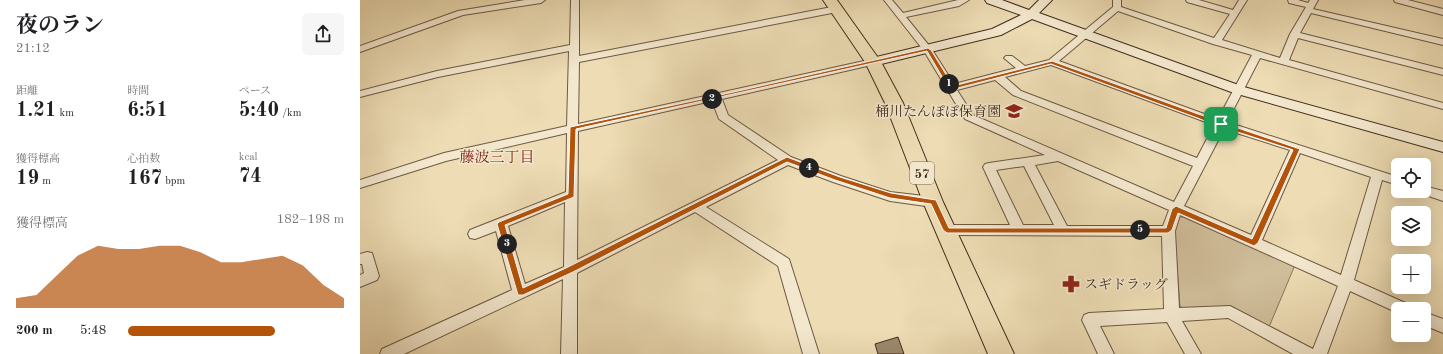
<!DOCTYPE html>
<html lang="ja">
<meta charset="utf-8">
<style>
body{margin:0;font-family:"Old Standard TT","Noto Serif JP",serif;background:#f6f6f6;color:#202124;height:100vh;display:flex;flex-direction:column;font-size:15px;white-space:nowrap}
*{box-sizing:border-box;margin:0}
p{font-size:13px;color:#757577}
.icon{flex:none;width:22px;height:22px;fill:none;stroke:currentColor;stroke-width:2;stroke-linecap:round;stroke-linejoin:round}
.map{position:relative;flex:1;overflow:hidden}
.details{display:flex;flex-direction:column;background:#fff;width:360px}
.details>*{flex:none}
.controls{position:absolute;left:1031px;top:158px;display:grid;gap:8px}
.controls a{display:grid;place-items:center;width:40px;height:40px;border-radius:6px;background:#fff;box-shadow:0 4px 16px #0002;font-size:20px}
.pin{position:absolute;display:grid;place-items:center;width:34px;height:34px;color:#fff;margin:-17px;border-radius:8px;box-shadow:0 2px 6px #0006}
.km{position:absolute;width:20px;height:20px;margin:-10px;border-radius:50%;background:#222;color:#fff;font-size:11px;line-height:20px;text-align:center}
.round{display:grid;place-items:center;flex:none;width:42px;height:42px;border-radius:6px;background:#f6f6f6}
.summary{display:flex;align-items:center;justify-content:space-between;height:68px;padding:0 16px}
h1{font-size:22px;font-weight:700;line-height:30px}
.stats{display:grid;grid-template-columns:repeat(3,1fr);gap:6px;height:68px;padding:4px 16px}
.stats div{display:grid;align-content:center}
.stats b{font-size:20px;font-weight:700}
.stats small{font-size:11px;font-weight:400}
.stats p{font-size:11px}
.chart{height:112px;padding:8px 16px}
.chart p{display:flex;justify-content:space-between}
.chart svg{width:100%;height:72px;margin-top:4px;fill:#b45309;opacity:.7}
ul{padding:0 16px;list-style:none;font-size:13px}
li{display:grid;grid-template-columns:64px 48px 1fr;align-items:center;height:30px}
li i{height:10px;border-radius:5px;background:#b45309}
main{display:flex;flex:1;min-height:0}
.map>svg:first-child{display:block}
</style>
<main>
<section class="details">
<div class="summary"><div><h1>夜のラン</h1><p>21:12</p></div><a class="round"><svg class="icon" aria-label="share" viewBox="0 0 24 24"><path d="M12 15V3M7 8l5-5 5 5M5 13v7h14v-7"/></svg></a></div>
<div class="stats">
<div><p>距離</p><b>1.21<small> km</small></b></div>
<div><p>時間</p><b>6:51</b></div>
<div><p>ペース</p><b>5:40<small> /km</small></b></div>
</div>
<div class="stats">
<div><p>獲得標高</p><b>19<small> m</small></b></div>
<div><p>心拍数</p><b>167<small> bpm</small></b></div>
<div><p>kcal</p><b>74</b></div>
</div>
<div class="chart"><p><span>獲得標高</span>182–198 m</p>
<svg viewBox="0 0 160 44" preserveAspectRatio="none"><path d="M0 44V38L10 36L20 24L30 12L40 6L50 8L60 8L70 6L80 6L90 10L100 16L110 16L120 14L130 12L140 18L150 30L160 38V44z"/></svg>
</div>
<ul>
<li><b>200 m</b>5:48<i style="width:68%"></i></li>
</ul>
</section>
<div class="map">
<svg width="1083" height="354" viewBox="0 0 1083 354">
<rect width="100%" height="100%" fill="#eddcb4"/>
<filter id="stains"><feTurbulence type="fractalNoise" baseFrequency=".005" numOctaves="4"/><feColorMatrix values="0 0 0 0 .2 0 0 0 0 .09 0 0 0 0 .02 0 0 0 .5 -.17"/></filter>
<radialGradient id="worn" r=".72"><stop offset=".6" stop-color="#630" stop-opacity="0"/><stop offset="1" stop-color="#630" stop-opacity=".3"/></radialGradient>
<path fill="#d0be9a" stroke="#89765b" d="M818 217H824L935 265 909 327 868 306 826 310 820 306 814 227Z"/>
<path fill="#9b886b" stroke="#422d1c" d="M538 337 544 354H518L515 344Z"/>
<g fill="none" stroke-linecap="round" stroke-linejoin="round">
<g stroke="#6d5942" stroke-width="2">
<g id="street">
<path d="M165 0H185L181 3 103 15 0 52V46L98 11Z"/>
<path d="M211 0H219V56L477 6 480 7 481 9 480 11 477 12 219 62 218 124 513 59 516 60 518 62 516 64 362 99 368 115 431 157 481 176 530 192 573 197 577 199 579 202 577 205 573 207 530 201 473 182 428 165 346 207 429 259 459 354H443L418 266 335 212 217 273V354H201L203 279 44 354H20L22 349 152 290 136 231 115 239 110 238 108 234 110 230 206 192 207 133 86 161 0 188V180L84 153 207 126 209 51 78 77 0 97V91L77 71 210 45ZM352 101 359 119 418 160 217 260 218 131ZM205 202 204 267 165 284 148 226Z"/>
<path d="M524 0H532L543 13 598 0H609L599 6 546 17 571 48 594 84 656 68 644 58 646 56H652L665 66 689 60 753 7V0H761V7L854 38 870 14 827 2 826 0H839L873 10 879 0H887L862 40 920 58 930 34 946 7 929 3 928 0H938L948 3 950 0H958L953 9 1083 39V45L951 13 940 33 1083 69V75L938 38 929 60 1083 103V109L900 58 867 122 1038 177V185L1022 180 994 280 1050 305 1052 309H1038V313L990 291 967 354H933L868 318 822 321 841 354H825L807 322 740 326 754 354H738L722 320 724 315 729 313 804 309 802 236 587 235 582 234 580 230 582 226 587 225H650L623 167 625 164 629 163 685 155 605 119 564 51ZM758 11 853 44 892 55 858 119 699 61ZM691 65 854 125 837 158 661 91 645 77ZM635 80 653 95 833 166 814 202 613 115 597 90ZM864 129 930 150 891 235 824 206ZM940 153 1011 177 981 275 902 240ZM698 161 809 210 803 226H707L675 165ZM664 166 694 225H663L636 170ZM820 215 978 286 953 349 870 306 819 308 815 231Z"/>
<path d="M1034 0H1048L1083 9V15L1035 2Z"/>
<path d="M1064 186 1083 191V201L1060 193 1058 191H1064Z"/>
<path d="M7 252 12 253 19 276 17 280 0 287V275L4 273 2 264H0V254Z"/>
<path d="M1064 312 1083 319V333L1064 325Z"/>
</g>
</g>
<g stroke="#422d1c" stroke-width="2">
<path id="secondary" d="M625 0H642L669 10 679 0H692L679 13 884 87 1083 142V152L874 93 672 19 641 35 513 66 508 65 506 62 508 59 632 29 661 15 627 3Z"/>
</g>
<g stroke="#422d1c" stroke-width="2">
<path id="primary" d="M463 0H477L521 62 543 103 583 202 654 354H628L563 202 525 103 505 62Z"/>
</g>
<use href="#street" fill="#f3e8ce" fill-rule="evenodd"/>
<use href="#secondary" fill="#f3e8ce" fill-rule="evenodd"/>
<use href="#primary" fill="#eddcb4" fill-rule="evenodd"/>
</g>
<path fill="#b45309" stroke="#fff" fill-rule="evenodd" d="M568 48 571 50 593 86 692 61 863 123 940 149 898 243 894 246 818 213 812 230 808 233H587L583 230 571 204 530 198 475 180 427 162 213 272 163 295H158L137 224 139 222 208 194 210 127 356 96ZM567 51 590 90 691 64 859 126 933 150 892 239 816 206 812 209 806 228H589L576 200 531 193 480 177 427 157 208 267 163 288 145 225 214 197 216 129Z"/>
<defs>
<g id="school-bare" transform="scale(1.38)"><path d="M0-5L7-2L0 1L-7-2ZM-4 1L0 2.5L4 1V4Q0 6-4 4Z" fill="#8f2418" stroke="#f3e8ce" stroke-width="2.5" paint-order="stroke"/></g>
<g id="pharmacy-bare" transform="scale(1.38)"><path d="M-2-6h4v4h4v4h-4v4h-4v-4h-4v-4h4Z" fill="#8f2418" stroke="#f3e8ce" stroke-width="2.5" paint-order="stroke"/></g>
</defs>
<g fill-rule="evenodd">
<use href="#school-bare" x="654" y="111"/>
<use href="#pharmacy-bare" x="711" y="284"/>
</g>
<g text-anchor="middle" stroke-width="3" stroke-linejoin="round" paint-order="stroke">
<rect fill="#f3e8ce" stroke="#776551" stroke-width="1" x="550" y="162" width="24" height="22" rx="3"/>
<g font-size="13" font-weight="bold" fill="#422d1c">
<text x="562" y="178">57</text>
</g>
<g font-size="14" fill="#422d1c" stroke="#f3e8ce" text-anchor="end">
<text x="641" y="116">桶川たんぽぽ保育園</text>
<text x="724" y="289" text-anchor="start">スギドラッグ</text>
</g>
<g font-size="15" fill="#7a1f14" stroke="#f3e8ce">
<text x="137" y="162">藤波三丁目</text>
</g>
</g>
<rect width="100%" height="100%" filter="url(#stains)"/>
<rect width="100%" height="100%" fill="url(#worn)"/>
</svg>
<div class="controls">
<a><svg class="icon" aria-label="locate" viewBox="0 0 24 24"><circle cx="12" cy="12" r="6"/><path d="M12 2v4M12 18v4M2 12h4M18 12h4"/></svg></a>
<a><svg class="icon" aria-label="layers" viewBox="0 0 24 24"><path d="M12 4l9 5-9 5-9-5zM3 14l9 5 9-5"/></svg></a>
<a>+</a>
<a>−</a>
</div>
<div class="pin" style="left:861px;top:124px;background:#1e9e55"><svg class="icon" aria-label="arrive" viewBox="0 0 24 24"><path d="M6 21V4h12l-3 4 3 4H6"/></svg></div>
<b class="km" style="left:589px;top:84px">1</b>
<b class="km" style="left:352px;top:99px">2</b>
<b class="km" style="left:147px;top:244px">3</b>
<b class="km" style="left:449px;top:168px">4</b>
<b class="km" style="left:780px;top:230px">5</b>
</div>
</main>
